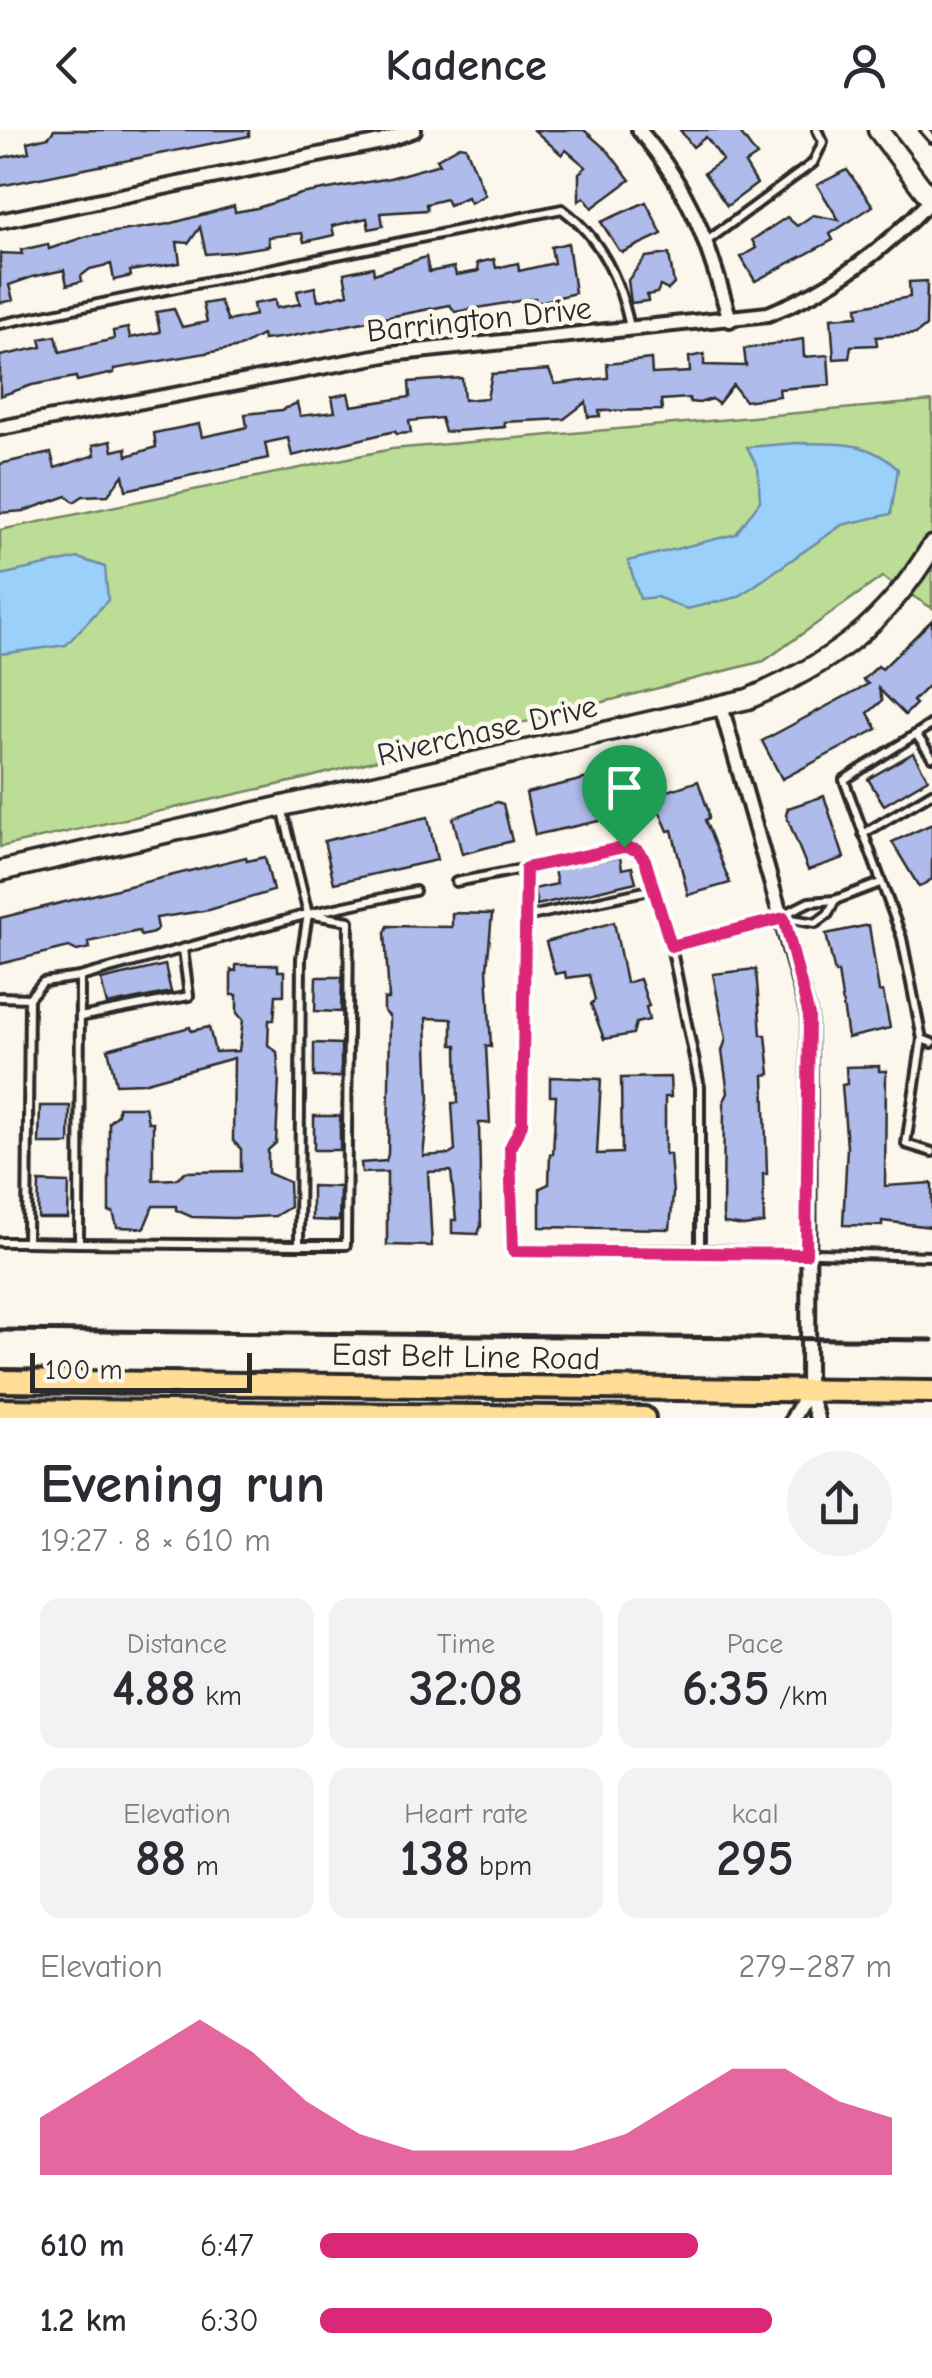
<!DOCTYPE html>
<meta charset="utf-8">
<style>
body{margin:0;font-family:"Comic Neue",sans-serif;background:#f2f2f3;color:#2b2b33;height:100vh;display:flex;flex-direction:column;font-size:38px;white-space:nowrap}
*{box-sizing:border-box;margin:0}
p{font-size:32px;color:#7c7c81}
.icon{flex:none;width:55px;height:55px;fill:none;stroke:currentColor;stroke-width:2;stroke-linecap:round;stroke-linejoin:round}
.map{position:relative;height:1288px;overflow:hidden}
.panel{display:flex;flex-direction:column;background:#fff;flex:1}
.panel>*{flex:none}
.scale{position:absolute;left:30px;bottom:25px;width:222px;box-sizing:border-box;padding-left:10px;border:5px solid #2b2b2b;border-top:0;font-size:28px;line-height:35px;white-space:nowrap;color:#2b2b2b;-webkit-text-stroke:8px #fbf7ec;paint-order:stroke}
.pin{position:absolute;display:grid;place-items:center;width:85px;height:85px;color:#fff;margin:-102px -42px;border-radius:50% 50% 50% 0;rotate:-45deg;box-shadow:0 0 10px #0007}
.pin .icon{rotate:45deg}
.round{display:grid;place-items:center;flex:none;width:105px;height:105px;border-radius:52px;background:#f2f2f3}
.summary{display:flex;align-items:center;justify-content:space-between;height:170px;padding:0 40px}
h1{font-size:55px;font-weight:600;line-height:75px}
.figures{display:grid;grid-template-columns:repeat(3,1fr);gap:15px;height:170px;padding:10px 40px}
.figures div{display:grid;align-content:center;border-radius:20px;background:#f2f2f3;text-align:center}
.figures b{font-size:50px;font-weight:600}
.figures small{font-size:28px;font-weight:400}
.figures p{font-size:28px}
.chart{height:280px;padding:20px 40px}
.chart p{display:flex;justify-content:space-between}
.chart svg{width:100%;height:180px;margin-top:10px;fill:#db2777;opacity:.7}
ul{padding:0 40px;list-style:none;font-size:32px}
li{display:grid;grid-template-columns:160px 120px 1fr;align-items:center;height:75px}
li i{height:25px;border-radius:12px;background:#db2777}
header{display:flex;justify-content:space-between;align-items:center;height:130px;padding:0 40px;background:#fff;font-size:45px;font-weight:600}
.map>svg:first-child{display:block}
</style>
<header><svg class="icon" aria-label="back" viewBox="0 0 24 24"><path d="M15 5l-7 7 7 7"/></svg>Kadence<svg class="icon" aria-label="person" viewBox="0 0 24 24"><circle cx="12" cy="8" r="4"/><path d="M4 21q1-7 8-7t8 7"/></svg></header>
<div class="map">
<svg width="932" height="1288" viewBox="0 0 932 1288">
<rect width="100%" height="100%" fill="#fbf7ec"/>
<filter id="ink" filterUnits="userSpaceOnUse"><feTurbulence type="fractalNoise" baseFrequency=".01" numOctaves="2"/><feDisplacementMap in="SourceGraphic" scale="20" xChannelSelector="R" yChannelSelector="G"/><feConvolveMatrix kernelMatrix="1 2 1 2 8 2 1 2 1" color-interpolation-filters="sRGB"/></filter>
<g filter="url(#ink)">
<path fill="#bcdd96" stroke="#748460" stroke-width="2.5" d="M932 271V478L882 447 764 531 295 651 0 717V400L392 319Z"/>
<g fill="#9ad0f9" stroke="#6e8ea7" stroke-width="2.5">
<path d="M796 313C838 314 866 309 898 339L891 384 842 395 738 467 687 479 657 467 640 469 628 431 736 404 760 371 758 338 747 317Z"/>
<path d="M78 428 105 437 108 470 66 515 0 524V445Z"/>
</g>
<g fill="#afbbeb" stroke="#2b2b2b" stroke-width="2.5" fill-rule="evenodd">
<path d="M54 0H249V6L0 56V28L29 22 27 12 49 7Z"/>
<path d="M534 0H584L608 21 630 50 592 78 584 67 579 71V43L586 37 566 20 562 25Z"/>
<path d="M680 0H738L757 26 745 34 757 54 727 76 704 43 723 30 706 7 693 17Z"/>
<path d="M460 16 466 17 485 65 470 73 467 67 449 75 446 69 426 74 427 80 381 83 383 96 369 99 367 88 332 96 334 105 304 112 302 103 268 107 269 116 230 122 206 124 200 97 189 113 177 112 180 133 130 141 131 146 114 150 111 134 90 139 81 146 82 151 67 155 64 140 32 147 9 155 13 170 0 173V123L22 124 21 120 48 114 49 119 87 106 169 94 234 76 235 82 257 78 301 64 390 48 440 34 437 29Z"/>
<path d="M847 40 873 76 830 104 833 110 755 151 741 127 756 118 752 110 787 87 797 96 813 85 839 90 817 55Z"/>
<path d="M646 72 662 104 623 122 619 120 601 92Z"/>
<path d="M568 113 575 163 536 173 535 168 455 182 450 175 287 207 263 210 262 205 240 217 114 239V243L77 251 76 247 32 255 0 266V226L42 217 40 209 56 206 60 222 114 209 113 201 128 198 130 208 160 202 156 182 174 179 182 197 207 192 203 174 220 171 228 191 255 185 253 174 275 170 276 178 300 174 297 161 315 157 318 171 348 164 344 143 373 137 374 144 426 127 429 142 454 137 456 145 479 141 477 133 494 129 496 138 518 133 519 141 554 133 551 117Z"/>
<path d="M669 124 674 154 668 160 660 156 657 163 647 165 648 171 631 173 628 150 646 127Z"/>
<path d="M927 151 926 196 916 204 876 207 877 215 851 216 849 228 834 229 831 188 858 186 857 177 910 167 909 152Z"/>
<path d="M803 209 804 227 828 225 830 255 779 259 780 266 745 271 733 255 718 274 712 269 699 273 690 272 689 268 661 270 662 280 599 281 600 286 588 287 586 272 564 289 504 292 505 297 445 302 441 288 409 291 411 303 396 304 395 301 292 326 288 308 265 313 268 328 126 360 123 345 108 365 83 366 74 372 67 366 24 381 0 383V334L26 328 51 323 55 338 95 325 93 315 111 311 113 321 126 318 127 326 156 317 154 303 199 294 202 307 235 300 247 297 245 284 282 280 297 273 300 286 335 282 332 267 348 263 351 276 410 267 409 252 462 248 464 270 487 268 492 244 549 240 555 254 608 248 607 234 651 229 652 244 690 242 689 227 704 224V235L746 236 744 219Z"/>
<path d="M932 490V552L913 571 916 574 905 585 879 559 882 571 868 583 877 599 782 649 762 611 868 554 863 550 878 536 882 539Z"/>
<path d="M913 623 928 649 884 675 868 649Z"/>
<path d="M630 638 638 671 698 651 708 680 709 688 705 690 730 753 688 765 672 700 668 701 658 678 535 705 526 663Z"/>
<path d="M824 666 844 728 808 740 786 685 788 678Z"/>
<path d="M497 672 503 674 512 711 462 724 453 688Z"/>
<path d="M428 687 437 730 334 753 324 711Z"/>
<path d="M932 694V749L919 757 892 712Z"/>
<path d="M246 727 247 731 265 727 273 761 209 780 156 788 158 798 153 803 141 806 139 801 88 812 90 818 77 821 69 817 0 834V788Z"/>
<path d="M620 727 622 739 632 737 636 752 537 775 534 759 557 754 554 740Z"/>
<path d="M452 783 492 784 487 839 491 917 486 916 490 993H479L481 1096 478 1104 452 1103V1090H456L451 1041 428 1042 432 1116 387 1115V1042L362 1043 361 1033 386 1031 388 1024 390 887 384 881V869H389L385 803 388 796 452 797ZM426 888 452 889V915H457L458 973H452L455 1021 450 1024 423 1026 429 969Z"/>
<path d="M614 792 626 853 640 849 649 876 646 877 649 890 636 893 633 904 604 909 591 874 595 870 589 845 566 848 565 842 555 844 546 812Z"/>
<path d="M869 795 879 862 883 861 890 898 848 908 838 842 835 843 826 804Z"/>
<path d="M165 835 171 862 107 875 101 850Z"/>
<path d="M236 835H278V841H284V865H276L274 890H269L268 915 277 922 279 948 276 1013 268 1020V1043L289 1052 290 1077 275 1086 233 1088 192 1087 176 1080V1076H153L144 1098 117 1097 113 1082H109V992L118 984V977H145L148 992H153V1050L176 1049 185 1042 241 1041V1019L233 1011 234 928 143 953 116 954 108 919 190 897 191 901 209 897 215 922 239 921 243 890 237 883V865H231V840L236 841Z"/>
<path d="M756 839 761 905H766L770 944 764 945 767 1044H763L764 1093 744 1096 724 1093 723 1085 724 971 728 963 722 921 726 909 713 844Z"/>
<path d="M316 847H342L341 882 315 881Z"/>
<path d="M314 913 341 914V947H314Z"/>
<path d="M879 936V941H886L885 1056 932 1053V1097L882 1091V1096L843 1095 847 1017 842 955 847 954 846 937Z"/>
<path d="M550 947 601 949 597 1024 622 1023 621 948 670 947 671 967H665V1024H670L673 1064 670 1099 540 1097V1058L549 1054 550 1024H553L556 966H550Z"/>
<path d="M40 976H70L69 1014H39Z"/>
<rect x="314" y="986" width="26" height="34"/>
<path d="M39 1052 69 1053 68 1088H38Z"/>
<path d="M312 1056 340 1057 339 1091 312 1090Z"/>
</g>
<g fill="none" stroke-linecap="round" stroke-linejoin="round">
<g stroke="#2b2b2b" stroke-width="14">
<g id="lane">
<path d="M925 0 932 8"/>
<path d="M707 111 813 33 823 12 817 0"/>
<path d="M0 194 562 79C601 108 620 150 630 197"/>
<path d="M918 607 932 627"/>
<path d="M282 677 308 784 301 828 299 1115H346L349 791 308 784"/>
<path d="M863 704 932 663"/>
<path d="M526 738 522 994 510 1017 513 1121 700 1120V957L671 816"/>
<path d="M456 752 630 718 645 730 671 816 763 795 809 772 835 770 880 753"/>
<path d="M526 787 654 759"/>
<path d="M785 788 816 793 828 784 835 770"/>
<path d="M80 847 308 784 415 761"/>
<path d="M0 867 29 868 27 1112H0"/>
<path d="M80 887 189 866 183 819"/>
<path d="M922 909 902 808 844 650 932 594"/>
<path d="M932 913 922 909 906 1014 932 1022"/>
<path d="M27 1112 79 1113 80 847 43 852 29 868"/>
<path d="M79 1113 299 1115"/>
<path d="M700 1120 932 1126"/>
</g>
</g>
<g stroke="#2b2b2b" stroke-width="20">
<g id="street">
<path d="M639 0C692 62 708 113 730 190"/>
<path d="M0 91 381 12 414 0"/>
<path d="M0 298 390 224 768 184C833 159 884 120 931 70"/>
<path d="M721 576 809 886 808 1261 817 1288"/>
<path d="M793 1288 808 1261"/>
</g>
</g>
<g stroke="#2b2b2b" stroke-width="25">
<g id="secondary">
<path d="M878 0 932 71"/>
<path d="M0 741 748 569C830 534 886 494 932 416"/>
</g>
</g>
<g stroke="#2b2b2b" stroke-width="28">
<g id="primary">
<path d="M0 1251 932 1262"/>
<path d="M0 1280 644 1288"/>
</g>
</g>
<use href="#lane" stroke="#fbf7ec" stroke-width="6"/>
<use href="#street" stroke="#fbf7ec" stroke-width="12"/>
<use href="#secondary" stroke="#fbf7ec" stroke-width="18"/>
<use href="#primary" stroke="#ffdd96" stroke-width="20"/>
<path stroke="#2b2b2b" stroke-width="5" d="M0 1200 932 1210"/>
</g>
</g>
<g fill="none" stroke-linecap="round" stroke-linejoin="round" filter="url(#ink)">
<g stroke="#fff" stroke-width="20">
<path id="route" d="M624 717 637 720 645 730 671 816 784 788 809 886 806 1124 513 1121 510 1018 522 994 526 738Z"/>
</g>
<use href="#route" stroke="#db2777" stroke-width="12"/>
</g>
<g text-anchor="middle" stroke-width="9" stroke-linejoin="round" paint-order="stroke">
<g font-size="32" fill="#2b2b2b" stroke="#fbf7ec">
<text transform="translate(479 189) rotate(-6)" y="11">Barrington Drive</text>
<text transform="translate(487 600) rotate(-13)" y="11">Riverchase Drive</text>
<text transform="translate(466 1226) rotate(1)" y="11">East Belt Line Road</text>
</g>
</g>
</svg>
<div class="scale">100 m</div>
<div class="pin" style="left:624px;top:717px;background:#1e9e55"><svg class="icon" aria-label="arrive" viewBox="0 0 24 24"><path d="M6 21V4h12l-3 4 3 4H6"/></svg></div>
</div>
<section class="panel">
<div class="summary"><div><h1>Evening run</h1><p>19:27 · 8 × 610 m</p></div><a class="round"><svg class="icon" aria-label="share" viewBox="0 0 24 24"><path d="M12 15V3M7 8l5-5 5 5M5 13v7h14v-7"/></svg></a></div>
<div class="figures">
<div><p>Distance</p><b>4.88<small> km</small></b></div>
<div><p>Time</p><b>32:08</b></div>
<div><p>Pace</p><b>6:35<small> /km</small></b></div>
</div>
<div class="figures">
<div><p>Elevation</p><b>88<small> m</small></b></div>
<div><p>Heart rate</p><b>138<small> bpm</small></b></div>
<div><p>kcal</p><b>295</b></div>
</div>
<div class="chart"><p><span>Elevation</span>279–287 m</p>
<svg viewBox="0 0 160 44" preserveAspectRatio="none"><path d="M0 44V30L10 22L20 14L30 6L40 14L50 26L60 34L70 38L80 38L90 38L100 38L110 34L120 26L130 18L140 18L150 26L160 30V44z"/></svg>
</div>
<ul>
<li><b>610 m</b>6:47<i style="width:66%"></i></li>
<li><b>1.2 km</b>6:30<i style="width:79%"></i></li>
</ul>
</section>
